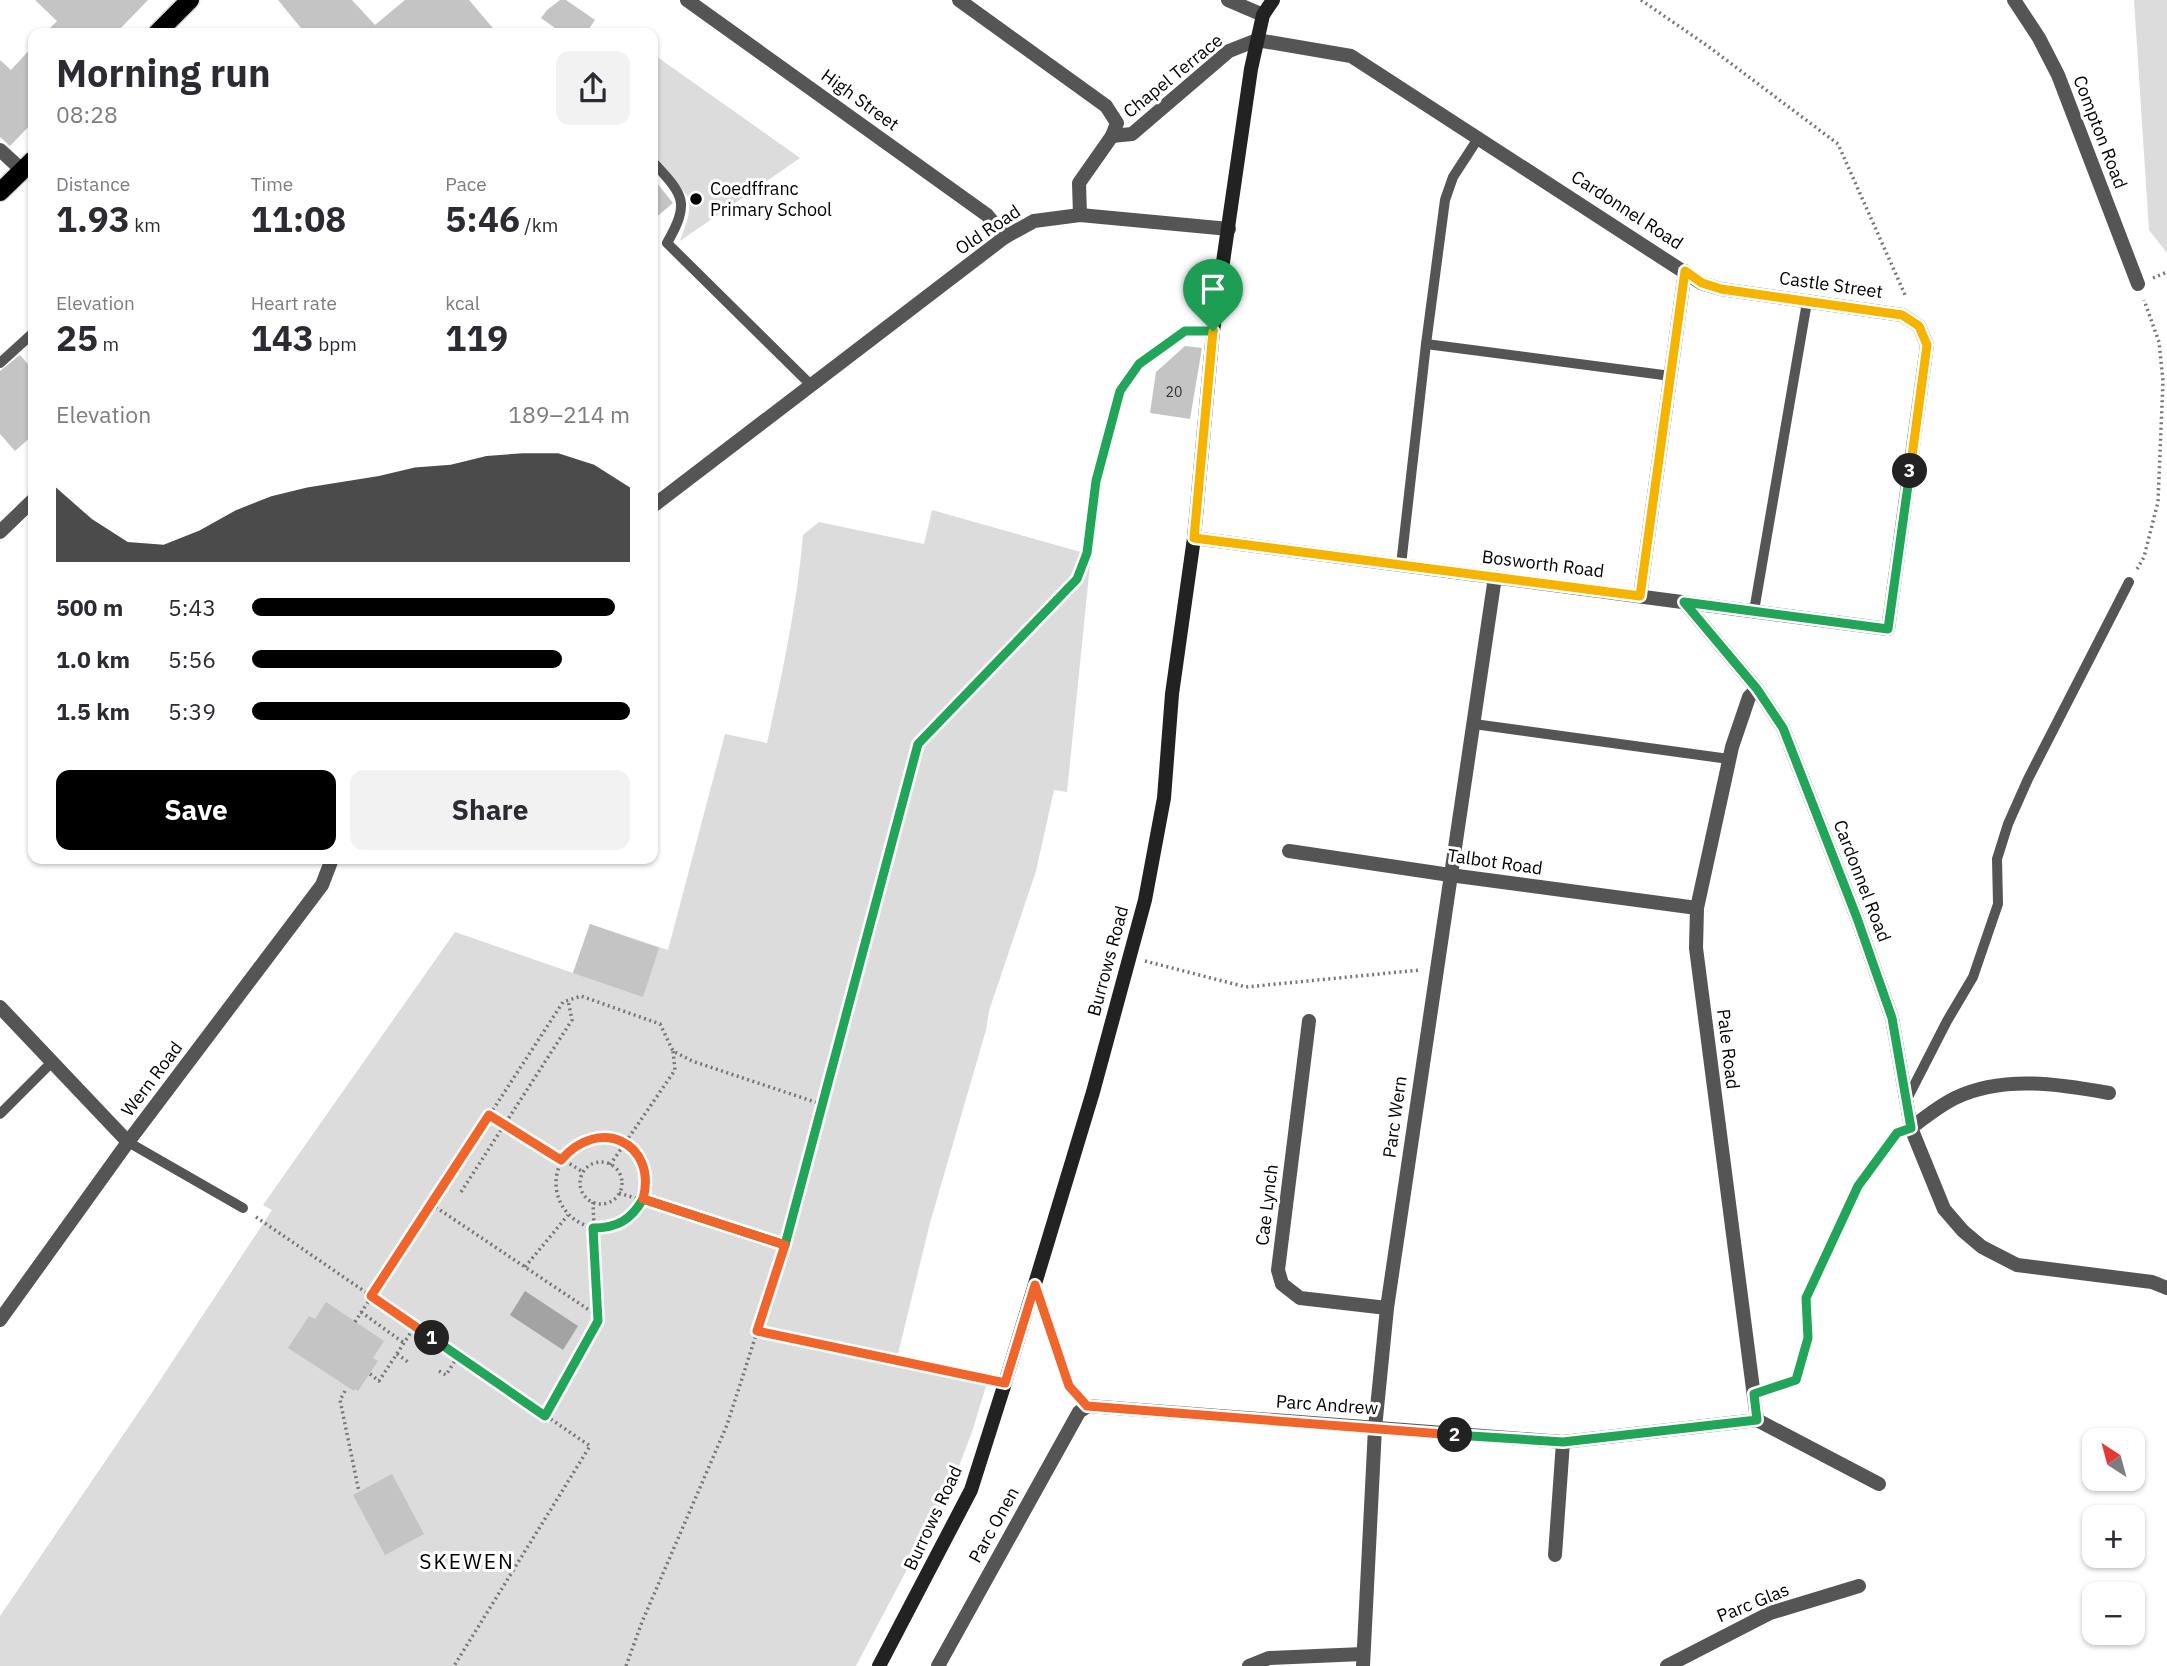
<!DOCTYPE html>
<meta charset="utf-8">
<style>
body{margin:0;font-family:"IBM Plex Sans",sans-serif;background:#f2f2f3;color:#2b2b33;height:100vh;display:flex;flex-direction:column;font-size:26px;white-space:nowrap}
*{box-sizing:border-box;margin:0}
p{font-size:23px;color:#7c7c81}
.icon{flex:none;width:38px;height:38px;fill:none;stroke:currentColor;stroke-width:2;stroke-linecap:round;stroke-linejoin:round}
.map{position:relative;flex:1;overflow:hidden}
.sheet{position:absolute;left:28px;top:28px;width:630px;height:836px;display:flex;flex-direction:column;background:#fff;border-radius:14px;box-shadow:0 2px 5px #0004}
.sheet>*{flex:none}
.needle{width:46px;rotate:324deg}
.tools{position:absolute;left:2082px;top:1428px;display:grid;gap:14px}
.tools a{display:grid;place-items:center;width:63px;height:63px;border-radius:14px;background:#fff;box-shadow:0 2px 5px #0004;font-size:35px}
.pin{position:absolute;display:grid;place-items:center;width:60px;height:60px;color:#fff;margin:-72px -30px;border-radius:50% 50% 50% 0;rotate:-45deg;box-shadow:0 0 7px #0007}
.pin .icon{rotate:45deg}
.km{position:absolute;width:35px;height:35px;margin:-18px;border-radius:50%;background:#222;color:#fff;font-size:19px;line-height:35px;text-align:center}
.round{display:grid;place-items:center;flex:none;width:74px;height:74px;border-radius:14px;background:#f2f2f3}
.headline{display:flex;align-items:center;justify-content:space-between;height:119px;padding:0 28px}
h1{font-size:38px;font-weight:700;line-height:52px}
.metrics{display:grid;grid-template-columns:repeat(3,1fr);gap:10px;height:119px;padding:7px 28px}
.metrics div{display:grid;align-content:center}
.metrics b{font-size:35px;font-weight:700}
.metrics small{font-size:19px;font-weight:400}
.metrics p{font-size:19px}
.chart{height:196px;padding:14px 28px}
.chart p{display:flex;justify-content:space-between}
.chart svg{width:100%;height:126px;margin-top:7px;fill:#000;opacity:.7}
.primary-button{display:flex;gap:14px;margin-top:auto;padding:14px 28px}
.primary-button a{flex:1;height:80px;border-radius:14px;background:#000;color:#fff;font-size:28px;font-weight:700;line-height:80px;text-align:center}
.primary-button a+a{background:#f2f2f3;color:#2b2b33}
ul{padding:0 28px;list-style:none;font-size:23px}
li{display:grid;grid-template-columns:112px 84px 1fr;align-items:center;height:52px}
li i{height:18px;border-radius:9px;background:#000}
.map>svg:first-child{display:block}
</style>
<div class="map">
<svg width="2167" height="1666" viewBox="0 0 2167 1666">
<rect width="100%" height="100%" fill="#fff"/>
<g fill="#dcdcdc">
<path d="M2134 0H2167V253L2149 230Z"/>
<path d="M653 54 800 158 680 241C685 226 692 213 688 197L653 153Z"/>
<path d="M932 510 1091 555 1067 792 1054 790 1036 871 989 1011 986 1030 930 1223 898 1354 989 1376 972 1432 952 1484 856 1666H0V1616L153 1391 272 1210 263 1205 455 932 573 973 590 924 668 950 725 734 767 743C782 674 797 606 803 535L819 522 924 544Z"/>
</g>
<path fill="#a3a3a3" d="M525 1291 578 1326 563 1350 510 1315Z"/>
<g fill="#c4c4c4">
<path d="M35 0H148L116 33H45L57 21Z"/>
<path d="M278 0H352L375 25 405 0H469L497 33H305Z"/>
<path d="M560 0H566L595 20 586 33H562L541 18 547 10Z"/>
<path d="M33 46V122L10 146 0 137V60L11 70Z"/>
<path d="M653 178 673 203 653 220Z"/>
<path d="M1185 346 1202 348 1190 419 1150 413 1156 372Z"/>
<path d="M20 355 33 370V435L15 451 0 434V371Z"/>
<path d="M590 924 659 948 643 997 573 973Z"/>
<path d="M326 1302 384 1341 373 1358 378 1361 358 1391 355 1389 354 1391 288 1348 309 1316 315 1319Z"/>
<path d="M392 1474 424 1534 385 1555 353 1495Z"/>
</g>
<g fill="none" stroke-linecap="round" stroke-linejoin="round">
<g stroke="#dbdbdb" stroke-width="21">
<g id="primary">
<path d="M157 33 190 0"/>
<path d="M0 192 33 160"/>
</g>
</g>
<g stroke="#777" stroke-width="3.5" stroke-dasharray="2 3.5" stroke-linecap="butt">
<path d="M1641 0 1709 47 1838 144 1906 297"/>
<path d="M2153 278 2167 272"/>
<path d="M2137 569 2144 557 2158 502 2163 381 2159 342 2144 300"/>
<path d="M1145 961 1246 987 1420 970"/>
<path d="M490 1115 583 1172"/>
<circle cx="601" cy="1183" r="45"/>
<circle cx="601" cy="1183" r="21"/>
<path d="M610 1165 675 1070 673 1051"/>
<path d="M461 1192 572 1020 568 1000"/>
<path d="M619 1193 785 1245"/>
<path d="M431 1204 598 1316"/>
<path d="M256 1217 590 1446 454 1666"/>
<path d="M525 1267 568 1215"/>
<path d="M361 1312 404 1343"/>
<path d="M1044 1314 1069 1386 1077 1394"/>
<path d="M355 1322 563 1002 581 996 660 1024 673 1051 692 1061 824 1105"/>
<path d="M757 1331 988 1380"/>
<path d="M397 1354 408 1362"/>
<path d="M439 1371 446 1375 458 1356"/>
<path d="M370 1374 379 1381 415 1326"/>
<path d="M1769 1389 1796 1379 1808 1338 1806 1298 1858 1186 1894 1136"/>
<path d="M345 1391 340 1400 359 1492"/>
<path d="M546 1416 598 1321 593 1202"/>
<path d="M626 1666 642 1622 727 1425 785 1245 918 744 1077 579 1087 553 1096 480 1120 391 1139 364 1185 331H1196"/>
</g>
<g stroke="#555" stroke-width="10">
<path d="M653 162C683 195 691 201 667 243L811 385"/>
<path d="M1426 344 1671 376"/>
<path d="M0 363 33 333"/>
<path d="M1401 565 1426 344 1445 200 1453 177 1479 137"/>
<path d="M1754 611 1807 302"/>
<path d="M1474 724 1729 759"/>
<path d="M1906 1101 1947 1021 1973 977 1998 904 1997 859 2008 824 2028 779 2129 582"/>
<path d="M0 1114 53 1061"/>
<path d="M128 1142 243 1208"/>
</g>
<path stroke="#555" stroke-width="14" d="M1112 136 1132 134 1229 51 1257 40"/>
<g stroke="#555" stroke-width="14">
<path d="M687 0 987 215 1005 237"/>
<path d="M959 0 1106 106 1117 123 1112 136 1079 183 1080 215"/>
<path d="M1228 0 1263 15"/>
<path d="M2014 0 2039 38 2058 75 2138 284"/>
<path d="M0 150 23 171"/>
<path d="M0 532 33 500"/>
<path d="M1194 538 1888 629 1927 345 1919 326 1902 315 1721 289 1701 283 1351 56 1257 40"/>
<path d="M1640 596 1685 271"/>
<path d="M1684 602 1757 689 1783 728 1857 918 1892 1018 1911 1128 1944 1209 1963 1231 1982 1247 2017 1265 2152 1282 2167 1288"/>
<path d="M1289 851 1450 875 1697 908"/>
<path d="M0 1007 128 1142"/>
<path d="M1309 1021 1278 1270 1282 1284 1300 1298 1387 1308"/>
<path d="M1911 1128C1925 1117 1939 1106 1955 1098 2002 1075 2060 1084 2109 1093"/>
<path d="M1757 1420 1879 1484"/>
<path d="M1555 1555 1563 1442"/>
<path d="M938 1666 1079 1412 1088 1406 1563 1442 1757 1420 1696 948 1697 908 1732 747 1749 697 1757 689"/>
<path d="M1249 1666 1269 1658 1363 1654"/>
<path d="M1363 1666 1375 1428 1387 1308 1495 577"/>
<path d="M1667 1666 1770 1613 1859 1586"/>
</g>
<g stroke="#555" stroke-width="14">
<path d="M653 506 1005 237 1034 221 1080 215 1229 229"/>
<path d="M0 1320 128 1142 322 885 332 859"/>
</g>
<path stroke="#222" stroke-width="14" d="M879 1666 971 1490 1005 1383 1093 1092 1145 900 1164 798 1172 694 1194 538 1213 331 1251 69 1263 15 1273 0"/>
<use href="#primary" stroke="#000" stroke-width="18"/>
</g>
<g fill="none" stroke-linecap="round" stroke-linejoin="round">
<g stroke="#fff" stroke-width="14">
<path id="split-1" d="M432 1338 545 1416 598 1321 593 1228C617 1228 631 1220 643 1199L785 1245 918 744 1077 579 1087 553 1096 481 1120 391 1139 364 1185 331H1213"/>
</g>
<g stroke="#fff" stroke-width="14">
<path id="split-2" d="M432 1338 371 1296 489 1115 561 1160C599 1115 658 1143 643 1199L785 1245 757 1331 1005 1383 1035 1285 1069 1386 1087 1406 1455 1435"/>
</g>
<g stroke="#fff" stroke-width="14">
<path id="split-3" d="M1455 1435 1563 1442 1757 1420 1754 1394 1796 1380 1808 1338 1806 1298 1858 1186 1897 1133 1911 1128 1892 1018 1857 918 1783 728 1757 689 1684 602 1888 629 1910 471"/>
</g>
<g stroke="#fff" stroke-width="14">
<path id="split-4" d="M1213 331 1194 538 1640 596 1685 271 1702 283 1721 289 1902 315 1919 326 1927 345 1910 471"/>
</g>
<use href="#split-1" stroke="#22a559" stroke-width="9"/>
<use href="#split-2" stroke="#f0652b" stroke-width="9"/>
<use href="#split-3" stroke="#22a559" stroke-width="9"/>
<use href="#split-4" stroke="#f5b400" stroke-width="9"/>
</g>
<circle fill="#000" stroke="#fff" stroke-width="2.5" cx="696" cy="199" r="7"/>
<g text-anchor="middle" stroke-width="6" stroke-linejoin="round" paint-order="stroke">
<g font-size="14" fill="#313131">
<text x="1174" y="397">20</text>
</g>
<g font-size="18" fill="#000" stroke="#fff">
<text transform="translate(1173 76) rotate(-39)" y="6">Chapel Terrace</text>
<text transform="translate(860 100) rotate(36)" y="6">High Street</text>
<text transform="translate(2100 132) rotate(69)" y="6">Compton Road</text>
<text transform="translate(1627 210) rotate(33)" y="6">Cardonnel Road</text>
<text transform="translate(988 230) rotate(-34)" y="6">Old Road</text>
<text transform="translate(1831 285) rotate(8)" y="6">Castle Street</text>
<text transform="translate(1543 564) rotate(7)" y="6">Bosworth Road</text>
<text transform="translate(1495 862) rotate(8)" y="6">Talbot Road</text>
<text transform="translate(1862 881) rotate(69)" y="6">Cardonnel Road</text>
<text transform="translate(1108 961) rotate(-75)" y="6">Burrows Road</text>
<text transform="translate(1728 1049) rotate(83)" y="6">Pale Road</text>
<text transform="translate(152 1079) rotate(-53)" y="6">Wern Road</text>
<text transform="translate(1395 1117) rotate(-82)" y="6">Parc Wern</text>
<text transform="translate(1267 1205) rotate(-83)" y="6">Cae Lynch</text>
<text transform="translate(1327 1405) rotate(4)" y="6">Parc Andrew</text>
<text transform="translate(933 1518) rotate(-65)" y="6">Burrows Road</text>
<text transform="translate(994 1525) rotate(-61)" y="6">Parc Onen</text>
<text transform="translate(1753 1603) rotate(-22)" y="6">Parc Glas</text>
</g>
<g font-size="18" fill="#000" stroke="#fff" text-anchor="start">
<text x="710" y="195">Coedffranc<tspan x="710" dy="21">Primary School</tspan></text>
</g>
<g font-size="21" letter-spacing="2" fill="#000" stroke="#fff">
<text x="467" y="1569">SKEWEN</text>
</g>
</g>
</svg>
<div class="tools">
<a><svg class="needle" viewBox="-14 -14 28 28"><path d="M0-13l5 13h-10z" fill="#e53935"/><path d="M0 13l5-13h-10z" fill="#7c7c81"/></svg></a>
<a>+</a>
<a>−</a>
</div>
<div class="pin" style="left:1213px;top:331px;background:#1e9e55"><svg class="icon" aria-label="arrive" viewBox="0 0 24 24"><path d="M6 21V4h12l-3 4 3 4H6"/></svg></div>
<b class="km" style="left:432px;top:1338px">1</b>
<b class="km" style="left:1455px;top:1435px">2</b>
<b class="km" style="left:1910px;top:471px">3</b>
<section class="sheet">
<div class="headline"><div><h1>Morning run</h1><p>08:28</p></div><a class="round"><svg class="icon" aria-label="share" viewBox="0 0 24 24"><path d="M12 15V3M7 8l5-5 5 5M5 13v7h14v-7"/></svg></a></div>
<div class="metrics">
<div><p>Distance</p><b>1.93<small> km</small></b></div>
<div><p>Time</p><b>11:08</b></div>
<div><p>Pace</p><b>5:46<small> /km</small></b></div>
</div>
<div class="metrics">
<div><p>Elevation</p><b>25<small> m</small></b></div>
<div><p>Heart rate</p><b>143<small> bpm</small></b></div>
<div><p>kcal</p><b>119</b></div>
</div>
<div class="chart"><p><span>Elevation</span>189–214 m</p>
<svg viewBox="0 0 160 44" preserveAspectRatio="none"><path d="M0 44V18L10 29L20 37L30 38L40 33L50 26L60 21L70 18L80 16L90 14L100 11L110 10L120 7L130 6L140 6L150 10L160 18V44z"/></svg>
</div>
<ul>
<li><b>500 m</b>5:43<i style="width:96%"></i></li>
<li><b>1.0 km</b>5:56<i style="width:82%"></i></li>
<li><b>1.5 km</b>5:39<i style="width:100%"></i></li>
</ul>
<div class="primary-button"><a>Save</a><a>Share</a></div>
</section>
</div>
